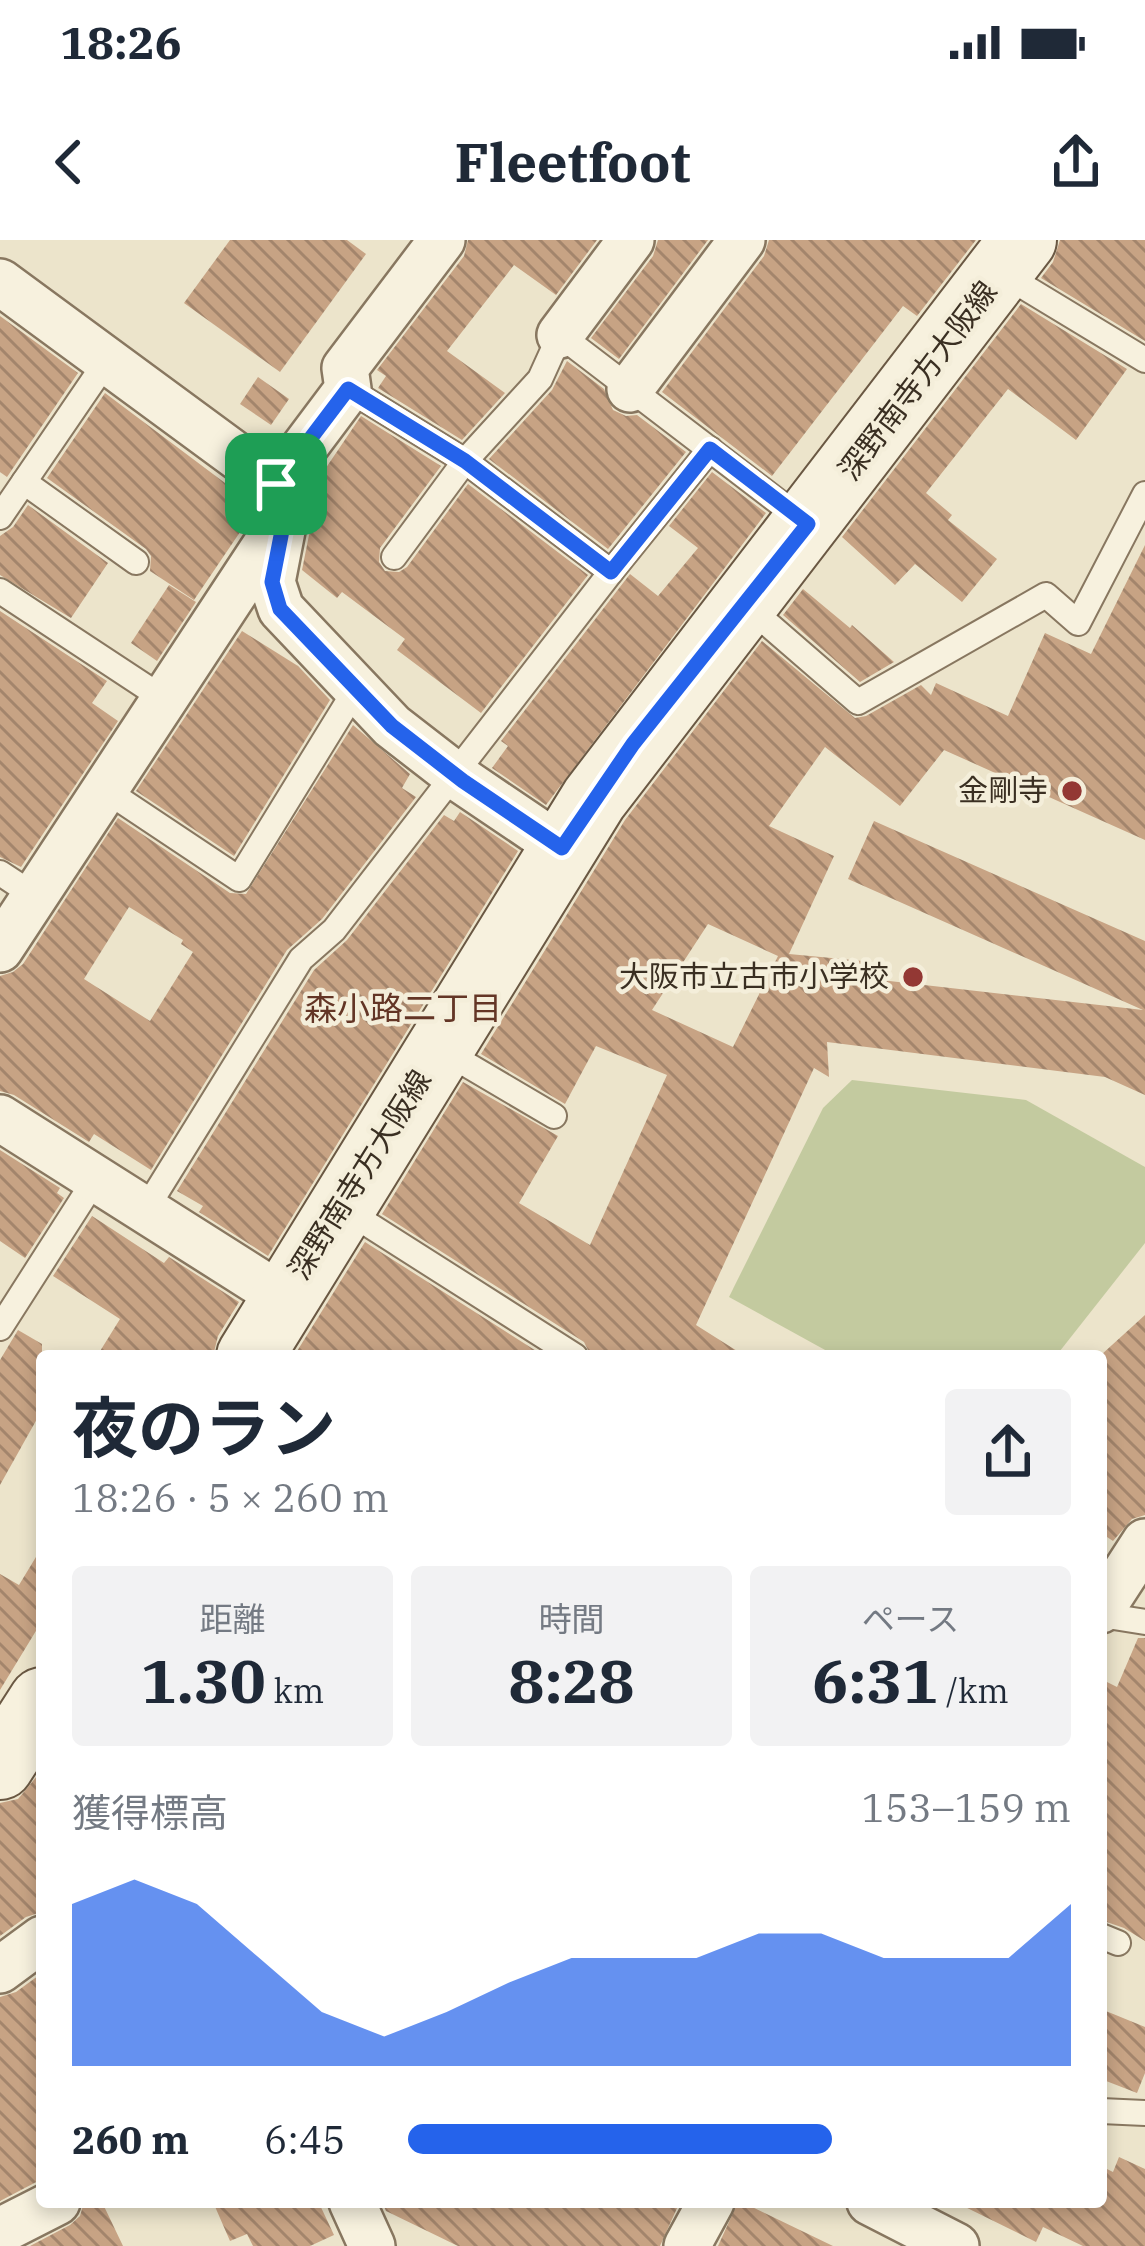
<!DOCTYPE html>
<html lang="ja">
<meta charset="utf-8">
<style>
body{margin:0;font-family:"IBM Plex Serif","Noto Sans JP",serif;background:#f2f2f3;color:#1f2937;height:100vh;display:flex;flex-direction:column;font-size:45px;white-space:nowrap}
*{box-sizing:border-box;margin:0}
p{font-size:39px;color:#747a83}
.icon{flex:none;width:66px;height:66px;fill:none;stroke:currentColor;stroke-width:2;stroke-linecap:round;stroke-linejoin:round}
.map{position:relative;flex:1;overflow:hidden}
.details{position:absolute;left:36px;top:1110px;width:1071px;height:858px;display:flex;flex-direction:column;background:#fff;border-radius:12px;box-shadow:0 6px 18px #0003}
.details>*{flex:none}
.pin{position:absolute;display:grid;place-items:center;width:102px;height:102px;color:#fff;margin:-51px;border-radius:24px;box-shadow:0 6px 18px #0006}
.round{display:grid;place-items:center;flex:none;width:126px;height:126px;border-radius:12px;background:#f2f2f3}
.summary{display:flex;align-items:center;justify-content:space-between;height:204px;padding:0 36px}
h1{font-size:66px;font-weight:700;line-height:90px}
.metrics{display:grid;grid-template-columns:repeat(3,1fr);gap:18px;height:204px;padding:12px 36px}
.metrics div{display:grid;align-content:center;border-radius:12px;background:#f2f2f3;text-align:center}
.metrics b{font-size:60px;font-weight:700}
.metrics small{font-size:33px;font-weight:400}
.metrics p{font-size:33px}
.chart{height:336px;padding:24px 36px}
.chart p{display:flex;justify-content:space-between}
.chart svg{width:100%;height:216px;margin-top:12px;fill:#2563eb;opacity:.7}
ul{padding:0 36px;list-style:none;font-size:39px}
li{display:grid;grid-template-columns:192px 144px 1fr;align-items:center;height:90px}
li i{height:30px;border-radius:15px;background:#2563eb}
.status{display:flex;justify-content:space-between;align-items:center;height:84px;padding:0 60px;background:#fff;direction:ltr}
.status svg{height:33px;fill:currentColor}
header{display:flex;justify-content:space-between;align-items:center;height:156px;padding:0 36px;background:#fff;font-size:54px;font-weight:700}
.map>svg:first-child{display:block}
</style>
<div class="status"><b>18:26</b><svg viewBox="0 0 49 12"><path d="M0 12V9h3v3zM5 12V6h3v6zM10 12V3h3v9zM15 12V0h3v12zM26 1h20v11H26zM47 4h2v5h-2z"/></svg></div>
<header><svg class="icon" aria-label="back" viewBox="0 0 24 24"><path d="M15 5l-7 7 7 7"/></svg>Fleetfoot<svg class="icon" aria-label="share" viewBox="0 0 24 24"><path d="M12 15V3M7 8l5-5 5 5M5 13v7h14v-7"/></svg></header>
<div class="map">
<svg width="1145" height="2006" viewBox="0 0 1145 2006">
<defs>
<pattern id="building-back-hatch" width="6" height="6" patternUnits="userSpaceOnUse" patternTransform="scale(3)"><rect width="6" height="6" fill="#c7a384"/><path d="M-1 5l2 2M0 0l6 6M5-1l2 2" fill="none" stroke="#a3856c"/></pattern>
</defs>
<rect width="100%" height="100%" fill="#ece4cb"/>
<path fill="#c3ca9f" d="M852 840 1026 860 1145 927V1003L1056 1116H836L729 1057 823 868Z"/>
<g fill="url(#building-back-hatch)" fill-rule="evenodd">
<path d="M230 0H347L366 14 280 132 184 63Z"/>
<path d="M468 0H597L556 55 514 25 447 111 505 153 462 200 378 148 386 136 377 130 464 16Z"/>
<path d="M658 0H708L619 119 591 98 653 16Z"/>
<path d="M769 0H976L917 76 903 66 772 236 662 152 764 16Z"/>
<path d="M1060 0H1145V101L1041 38 1053 22Z"/>
<path d="M1021 64 1127 129 1076 200 1008 149 926 253 952 275 948 280 997 319 962 362 915 324 895 345 842 297Z"/>
<path d="M0 76 78 133 7 237 0 232Z"/>
<path d="M567 121 604 149 613 170 626 176 637 175 686 212 608 309 489 219 552 150Z"/>
<path d="M258 137 289 159 271 185 240 164Z"/>
<path d="M105 153 257 267 194 360 150 331 151 316 146 309 47 238Z"/>
<path d="M361 176 441 226 380 308 379 322 385 331 399 332 407 327 468 244 588 335 481 473 397 410 405 399 342 352 337 358 302 330 314 270 308 247H313Z"/>
<path d="M712 232 766 273 546 565 492 528 508 506 501 501 630 334 658 356 698 308 669 286Z"/>
<path d="M28 265 108 323 71 378 0 335V296L13 287Z"/>
<path d="M1145 305V600L944 510 900 566 825 507 769 586 834 616 789 714 874 722 872 739 1143 770 848 639 874 581 1145 701V855L1105 837 827 802 829 837 814 828 696 1085 745 1116H591L584 1102 382 974 463 842 558 896 519 963 590 1005 667 835 596 806 565 864 481 814 625 580 762 401 855 478 866 476 921 445 931 455 936 443 1008 476 1045 393 1091 414ZM708 684 778 716 733 807 652 770Z"/>
<path d="M169 345 196 362 157 421 131 403Z"/>
<path d="M803 349 850 388 852 385 894 422 860 442 783 375Z"/>
<path d="M0 371 107 441 92 463 118 481 21 627 0 617Z"/>
<path d="M242 391 298 426 330 460 234 616 136 551Z"/>
<path d="M353 485 410 534 402 548 416 557 322 679 287 710 151 930 94 894 89 902 14 855 0 851V736L13 732 23 724 118 578 230 653 246 654ZM129 667 183 700 181 704 193 712 150 781 84 739Z"/>
<path d="M460 572 518 611 268 1016 199 972 203 966 177 951 314 730 347 700 444 575 454 581Z"/>
<path d="M0 910 60 948 57 953 64 958 25 1018 0 1001Z"/>
<path d="M92 976 164 1023 169 1017 239 1062 218 1096 213 1116H97L120 1079 53 1036Z"/>
<path d="M365 1002 544 1116H294Z"/>
<path d="M1145 1075V1275L1132 1279 1113 1301 1101 1293V1115Z"/>
<path d="M18 1090 42 1104V1170L0 1245V1120Z"/>
<path d="M42 1307V1381L0 1450V1334L19 1345Z"/>
<path d="M1138 1398H1145V1701L1124 1688 1101 1680V1439L1117 1447Z"/>
<path d="M42 1530V1672L26 1677 0 1696V1563L18 1559Z"/>
<path d="M42 1733V1939L0 1961V1757L16 1752Z"/>
<path d="M1101 1769 1145 1787V1833L1137 1853 1101 1839Z"/>
<path d="M1119 1917 1145 1929V2006H1083L1043 1987 1036 2002 955 1962H1101V1926L1113 1932Z"/>
<path d="M84 1962H102L123 2006H30L70 1985 80 1976Z"/>
<path d="M213 1962H322L319 1963 334 1995 310 2006H253L247 1994 230 2001Z"/>
<path d="M382 1962H669L678 1966 660 2006H458L386 1971Z"/>
<path d="M738 1962H742L833 2006H718Z"/>
</g>
<g fill="none" stroke-linecap="round" stroke-linejoin="round">
<g stroke="#887760" stroke-width="28">
<g id="lane">
<path d="M1003 34 1145 120"/>
<path d="M348 149 465 221 611 332 710 209"/>
<path d="M24 242 136 322"/>
<path d="M0 277 106 122"/>
<path d="M394 317 465 221 540 139 560 95 806 283"/>
<path d="M0 351 164 459"/>
<path d="M746 365 858 462 1046 355 1078 383 1145 254"/>
<path d="M104 549 239 639 356 449"/>
<path d="M0 633 35 656"/>
<path d="M442 810 554 876"/>
<path d="M146 969 301 719 334 690 611 332"/>
<path d="M344 969 575 1116"/>
<path d="M0 1088 96 938"/>
<path d="M1101 1375 1145 1382"/>
<path d="M1101 1696 1118 1703"/>
<path d="M1101 1871 1145 1873"/>
</g>
</g>
<g stroke="#887760" stroke-width="50">
<g id="street">
<path d="M0 42 276 245 287 265 272 342 281 369 392 486 463 541 562 608"/>
<path d="M560 95 631 0"/>
<path d="M630 149 742 0"/>
<path d="M276 245 348 149 345 128 442 0"/>
<path d="M0 709 273 294"/>
<path d="M0 878 284 1058"/>
<path d="M1101 1370 1145 1302"/>
<path d="M0 1730 42 1699"/>
<path d="M352 1962 372 2006"/>
<path d="M870 1962 956 2006"/>
<path d="M0 1991 57 1962"/>
<path d="M687 2006 711 1962"/>
</g>
</g>
<g stroke="#6a5843" stroke-width="70">
<g id="secondary">
<path d="M250 1116 594 559 1023 0"/>
<path d="M0 1526 42 1461"/>
</g>
</g>
<use href="#lane" stroke="#f7f1de" stroke-width="24"/>
<use href="#street" stroke="#f7f1de" stroke-width="45"/>
<use href="#secondary" stroke="#f7f1de" stroke-width="66"/>
</g>
<g fill="none" stroke-linecap="round" stroke-linejoin="round">
<g stroke="#fff" stroke-width="24">
<path id="route" d="M348 149 465 221 611 332 710 209 808 284 633 504 562 608 463 541 392 486 280 369 272 342 287 265 276 244Z"/>
</g>
<use href="#route" stroke="#2563eb" stroke-width="15"/>
</g>
<g fill="#933834" stroke="#f4eeda" stroke-width="4.5">
<circle cx="1072" cy="551" r="12"/>
<circle cx="913" cy="737" r="12"/>
</g>
<g text-anchor="middle" stroke-width="9" stroke-linejoin="round" paint-order="stroke">
<g font-size="30" fill="#3a2f22" stroke="#f4eeda">
<text transform="translate(918 141) rotate(-53)" y="10">深野南寺方大阪線</text>
<text transform="translate(360 935) rotate(-58)" y="10">深野南寺方大阪線</text>
</g>
<g font-size="30" fill="#3a2f22" stroke="#f4eeda" text-anchor="end">
<text x="1048" y="561">金剛寺</text>
<text x="889" y="747">大阪市立古市小学校</text>
</g>
<g font-size="33" fill="#633525" stroke="#f4eeda">
<text x="403" y="780">森小路二丁目</text>
</g>
</g>
</svg>
<div class="pin" style="left:276px;top:244px;background:#1e9e55"><svg class="icon" aria-label="arrive" viewBox="0 0 24 24"><path d="M6 21V4h12l-3 4 3 4H6"/></svg></div>
<section class="details">
<div class="summary"><div><h1>夜のラン</h1><p>18:26 · 5 × 260 m</p></div><a class="round"><svg class="icon" aria-label="share" viewBox="0 0 24 24"><path d="M12 15V3M7 8l5-5 5 5M5 13v7h14v-7"/></svg></a></div>
<div class="metrics">
<div><p>距離</p><b>1.30<small> km</small></b></div>
<div><p>時間</p><b>8:28</b></div>
<div><p>ペース</p><b>6:31<small> /km</small></b></div>
</div>
<div class="chart"><p><span>獲得標高</span>153–159 m</p>
<svg viewBox="0 0 160 44" preserveAspectRatio="none"><path d="M0 44V11L10 6L20 11L30 22L40 33L50 38L60 33L70 27L80 22L90 22L100 22L110 17L120 17L130 22L140 22L150 22L160 11V44z"/></svg>
</div>
<ul>
<li><b>260 m</b>6:45<i style="width:64%"></i></li>
</ul>
</section>
</div>
